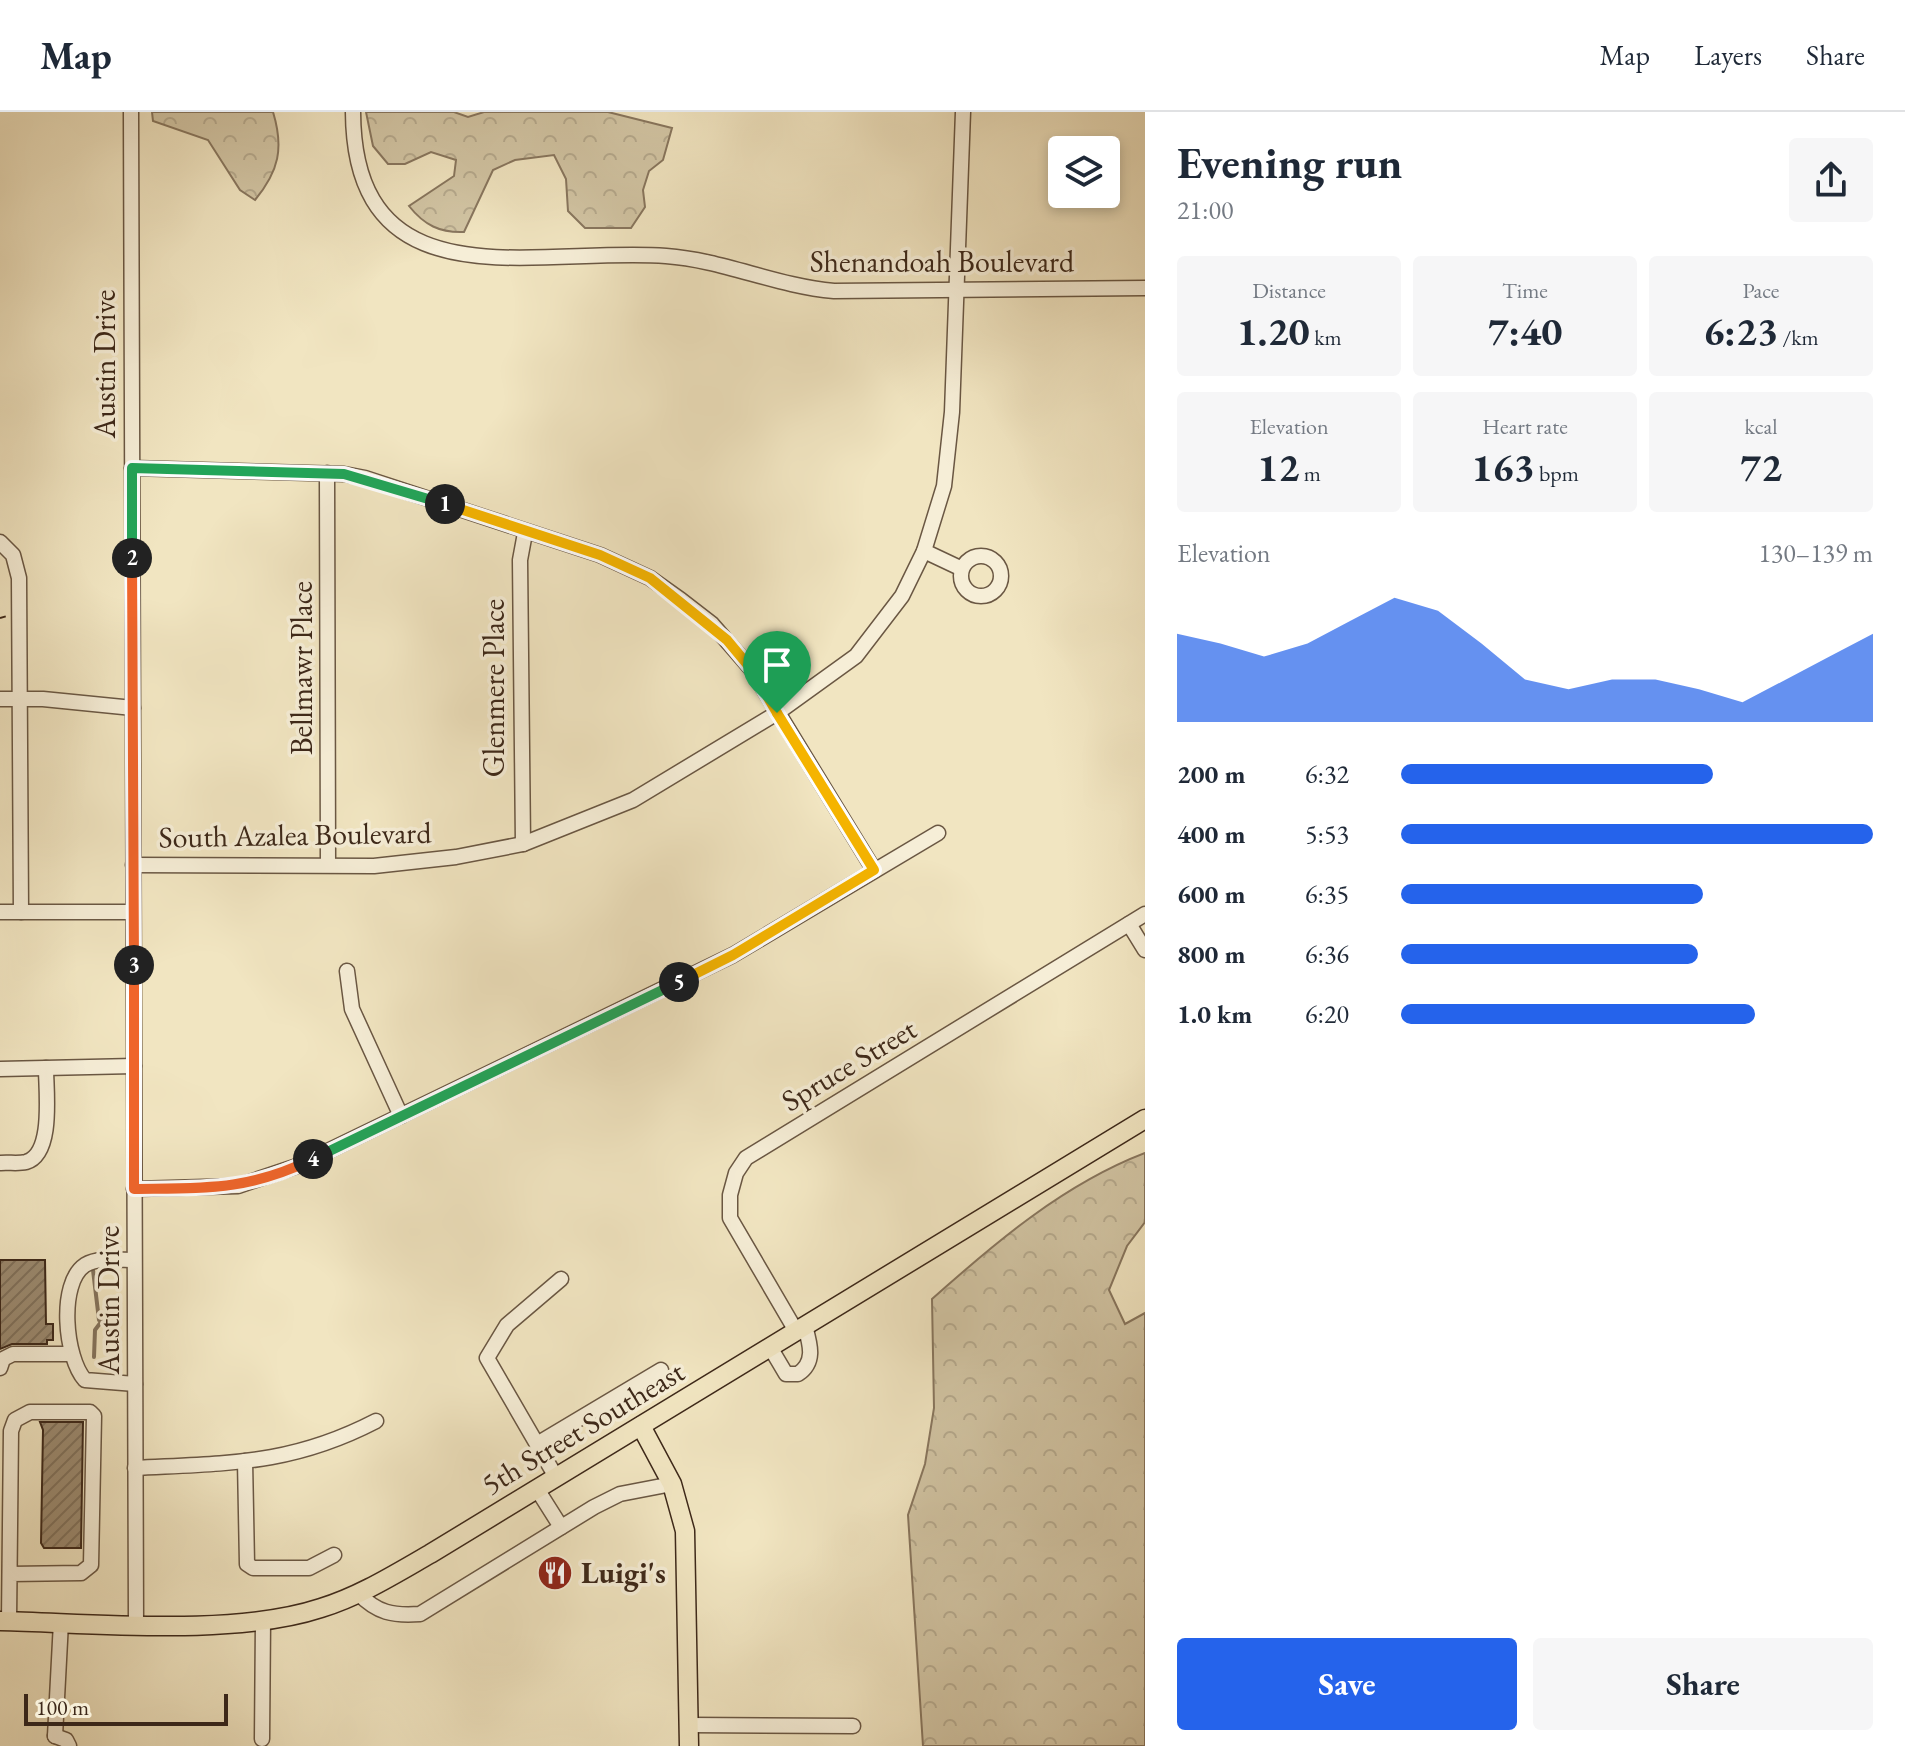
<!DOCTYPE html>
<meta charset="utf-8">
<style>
body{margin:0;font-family:"EB Garamond",serif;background:#f6f6f7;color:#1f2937;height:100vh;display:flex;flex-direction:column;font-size:30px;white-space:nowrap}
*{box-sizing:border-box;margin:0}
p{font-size:26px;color:#747a83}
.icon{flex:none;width:44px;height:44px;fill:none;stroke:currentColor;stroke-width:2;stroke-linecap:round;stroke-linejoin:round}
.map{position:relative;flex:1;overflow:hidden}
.panel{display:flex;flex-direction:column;background:#fff;width:760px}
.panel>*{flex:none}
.tools{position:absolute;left:1048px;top:24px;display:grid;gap:16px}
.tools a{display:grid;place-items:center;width:72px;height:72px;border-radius:8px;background:#fff;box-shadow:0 4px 12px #0003;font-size:40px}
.scale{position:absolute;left:24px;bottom:20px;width:204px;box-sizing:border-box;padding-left:8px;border:4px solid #3d2819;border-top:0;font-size:22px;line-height:28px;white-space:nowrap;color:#3d2819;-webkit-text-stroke:6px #f6eed7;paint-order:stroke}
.pin{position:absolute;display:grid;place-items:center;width:68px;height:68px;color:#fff;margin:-82px -34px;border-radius:50% 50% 50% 0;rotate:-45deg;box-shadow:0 0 8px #0007}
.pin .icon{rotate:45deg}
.km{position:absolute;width:40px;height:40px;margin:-20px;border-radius:50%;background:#222;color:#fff;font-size:22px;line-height:40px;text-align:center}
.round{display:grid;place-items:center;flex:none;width:84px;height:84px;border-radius:8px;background:#f6f6f7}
.head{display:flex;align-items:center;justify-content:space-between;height:136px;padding:0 32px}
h1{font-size:44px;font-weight:700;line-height:60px}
.figures{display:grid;grid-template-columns:repeat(3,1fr);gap:12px;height:136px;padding:8px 32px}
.figures div{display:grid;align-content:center;border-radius:8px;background:#f6f6f7;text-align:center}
.figures b{font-size:40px;font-weight:700}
.figures small{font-size:22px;font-weight:400}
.figures p{font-size:22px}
.chart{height:224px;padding:16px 32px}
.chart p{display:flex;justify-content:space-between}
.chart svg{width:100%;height:144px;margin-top:8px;fill:#2563eb;opacity:.7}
.primary-button{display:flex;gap:16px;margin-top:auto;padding:16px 32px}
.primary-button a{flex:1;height:92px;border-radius:8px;background:#2563eb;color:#fff;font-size:32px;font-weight:700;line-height:92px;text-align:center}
.primary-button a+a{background:#f6f6f7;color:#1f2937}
ul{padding:0 32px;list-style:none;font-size:26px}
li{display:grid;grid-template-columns:128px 96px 1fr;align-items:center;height:60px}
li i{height:20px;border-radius:10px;background:#2563eb}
header{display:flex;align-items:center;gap:48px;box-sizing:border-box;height:112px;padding:0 40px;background:#fff;border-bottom:2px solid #e0e1e3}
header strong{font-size:38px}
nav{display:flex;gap:44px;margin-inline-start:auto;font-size:28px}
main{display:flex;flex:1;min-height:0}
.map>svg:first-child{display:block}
</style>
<header>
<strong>Map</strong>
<nav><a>Map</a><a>Layers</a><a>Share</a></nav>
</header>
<main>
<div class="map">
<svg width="1145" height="1634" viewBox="0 0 1145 1634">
<defs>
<pattern id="forest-crowns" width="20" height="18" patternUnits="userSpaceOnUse" patternTransform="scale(2)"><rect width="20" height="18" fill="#d2c5a4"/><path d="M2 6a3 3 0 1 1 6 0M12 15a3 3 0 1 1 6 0" fill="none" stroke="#b5a98d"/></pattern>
<pattern id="building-hatch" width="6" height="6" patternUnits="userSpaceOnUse" patternTransform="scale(2)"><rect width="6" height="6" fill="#9b8a70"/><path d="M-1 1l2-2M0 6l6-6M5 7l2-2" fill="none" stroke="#80715b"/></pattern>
</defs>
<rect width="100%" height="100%" fill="#f1e5c1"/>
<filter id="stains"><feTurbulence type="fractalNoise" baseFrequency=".0025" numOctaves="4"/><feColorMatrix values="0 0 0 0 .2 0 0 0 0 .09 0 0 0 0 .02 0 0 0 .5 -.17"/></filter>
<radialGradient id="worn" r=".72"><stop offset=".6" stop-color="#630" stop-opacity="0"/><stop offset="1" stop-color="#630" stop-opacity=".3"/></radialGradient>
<g fill="url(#forest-crowns)" stroke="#88765e" stroke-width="2">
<path d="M152 0H273C284 36 279 59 255 88L240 78 208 28 153 9Z"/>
<path d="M366 0H454L468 5 484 0H608L672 16 663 48 649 59 643 78 645 95 631 116H585L568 99 566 67 554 43 515 48 493 58 464 120C440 121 424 113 409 94L454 64 456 48 431 40 405 52H388L373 34Z"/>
<path d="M1145 1041V1110L1127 1134 1109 1178 1125 1212 1145 1201V1634H923L908 1403 925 1352 934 1296 932 1187C996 1130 1064 1072 1145 1041Z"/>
</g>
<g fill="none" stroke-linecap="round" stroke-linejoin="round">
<g stroke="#84735c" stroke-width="4">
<path d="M93 1158 99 1208 106 1209"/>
<path d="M94 1245 95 1218 101 1210"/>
</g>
</g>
<g fill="url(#building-hatch)" stroke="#3d2819" stroke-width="2">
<path d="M0 1148H45L46 1212H53V1228H47V1232H12L0 1237Z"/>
<path d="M40 1310H83L81 1436H44L41 1431 43 1318Z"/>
</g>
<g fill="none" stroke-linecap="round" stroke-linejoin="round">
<g stroke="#6a5743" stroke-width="17">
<g id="minor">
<path d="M131 0 136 1511"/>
<path d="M353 0C354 196 539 134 666 144 723 148 776 174 834 179L1145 176"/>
<path d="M132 356 344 362 365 366 600 443 650 466 681 488 712 512 752 558 874 758"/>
<path d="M327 361 328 751"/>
<path d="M0 430 13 443 19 466 21 800"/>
<path d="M924 439 960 456"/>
<circle cx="981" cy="464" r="20"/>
<path d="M0 587H43L133 596"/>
<path d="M523 732 520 448 525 421"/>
<path d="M133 753 374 754 456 745 523 732 633 688 777 601 856 544 902 484 924 439 944 374 952 300 963 0"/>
<path d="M0 800H133"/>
<path d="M1129 812 1145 838"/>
<path d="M347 859 352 897 401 1004"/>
<path d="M0 957 134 954"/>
<path d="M0 1051C8 1050 18 1052 26 1050 54 1042 46 979 46 956"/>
<path d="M134 1077 238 1074 297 1054 733 843 938 721"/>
<path d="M134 1148C120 1148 98 1145 85 1153 58 1171 65 1246 85 1268L135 1272"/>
<path d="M796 1219 730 1106V1083L736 1061 746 1046 1145 802"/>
<path d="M770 1235 786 1262H798C816 1250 810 1232 805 1214"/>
<path d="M0 1256 3 1247 13 1242H70"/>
<path d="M537 1332 661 1258"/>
<path d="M245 1349 247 1452 253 1456H309L334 1443"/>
<path d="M135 1356C229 1351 291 1353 376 1309"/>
<path d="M556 1365 487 1246 507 1213 561 1167"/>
<path d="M537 1377 561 1415"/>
<path d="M358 1481C377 1501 393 1504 420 1502L594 1395 620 1382 672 1372"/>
<path d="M9 1509 11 1319 15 1308 30 1300H90L94 1304 91 1453 81 1461 10 1462"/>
<path d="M689 1613 853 1614"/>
<path d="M55 1624 61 1510"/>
<path d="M55 1624 66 1628 69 1634"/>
<path d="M262 1627 263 1508"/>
</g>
</g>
<g stroke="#3d2819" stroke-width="21">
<g id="major">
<path d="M641 1314 672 1372 685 1419 689 1634"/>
<path d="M0 1509C94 1511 233 1525 321 1496 360 1484 395 1462 430 1442L1145 1007"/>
</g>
</g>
<path stroke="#3d2819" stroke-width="2" stroke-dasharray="6 4" stroke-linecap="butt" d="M0 506 7 504"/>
<use href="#minor" stroke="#f6eed7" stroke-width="14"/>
<use href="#major" stroke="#f1e5c1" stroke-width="18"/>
</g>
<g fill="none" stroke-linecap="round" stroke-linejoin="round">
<g stroke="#fff" stroke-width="16">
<path id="split-1" d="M445 392 600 443 650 466 727 528 752 558 777 601"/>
</g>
<g stroke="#fff" stroke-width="16">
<path id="split-2" d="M132 446V356L344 362 445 392"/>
</g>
<g stroke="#fff" stroke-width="16">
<path id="split-3" d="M132 446 134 853"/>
</g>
<g stroke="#fff" stroke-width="16">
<path id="split-4" d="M134 853V1077C205 1076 247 1079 313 1047"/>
</g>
<g stroke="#fff" stroke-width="16">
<path id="split-5" d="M313 1047 679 870"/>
</g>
<g stroke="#fff" stroke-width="16">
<path id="split-6" d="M679 870 733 843 874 758 777 601"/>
</g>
<use href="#split-1" stroke="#f5b400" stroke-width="10"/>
<use href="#split-2" stroke="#22a559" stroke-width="10"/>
<use href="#split-3" stroke="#f0652b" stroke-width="10"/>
<use href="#split-4" stroke="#f0652b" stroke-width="10"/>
<use href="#split-5" stroke="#22a559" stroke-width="10"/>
<use href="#split-6" stroke="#f5b400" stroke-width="10"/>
</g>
<defs>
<g id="restaurant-disc" transform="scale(1.8)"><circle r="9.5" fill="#8f2418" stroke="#f6eed7"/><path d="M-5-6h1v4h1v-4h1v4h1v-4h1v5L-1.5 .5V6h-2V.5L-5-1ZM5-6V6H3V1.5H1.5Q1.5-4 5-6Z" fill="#fff"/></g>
</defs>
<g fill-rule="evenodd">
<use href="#restaurant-disc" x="555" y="1461"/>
</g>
<g text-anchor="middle" stroke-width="7" stroke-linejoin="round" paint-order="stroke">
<g font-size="30" fill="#3d2819" stroke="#f6eed7">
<text x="942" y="160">Shenandoah Boulevard</text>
<text transform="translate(105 252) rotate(-90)" y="10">Austin Drive</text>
<text transform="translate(302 556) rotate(-90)" y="10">Bellmawr Place</text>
<text transform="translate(494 576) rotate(-90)" y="10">Glenmere Place</text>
<text transform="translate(295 723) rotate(-1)" y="10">South Azalea Boulevard</text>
<text transform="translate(849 953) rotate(-31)" y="10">Spruce Street</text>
<text transform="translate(109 1188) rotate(-90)" y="10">Austin Drive</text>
<text transform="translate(583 1316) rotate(-31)" y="10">5th Street Southeast</text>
</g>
<g font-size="30" font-weight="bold" fill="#3d2819" stroke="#f6eed7" text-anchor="start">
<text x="581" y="1471">Luigi's</text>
</g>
</g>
<rect width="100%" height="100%" filter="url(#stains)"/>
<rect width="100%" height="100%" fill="url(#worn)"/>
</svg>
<div class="tools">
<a><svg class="icon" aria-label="layers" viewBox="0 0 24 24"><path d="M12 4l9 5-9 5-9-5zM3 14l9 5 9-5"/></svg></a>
</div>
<div class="scale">100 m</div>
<div class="pin" style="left:777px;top:601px;background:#1e9e55"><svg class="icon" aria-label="arrive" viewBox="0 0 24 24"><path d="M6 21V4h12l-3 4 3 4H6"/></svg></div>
<b class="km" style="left:445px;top:392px">1</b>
<b class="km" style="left:132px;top:446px">2</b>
<b class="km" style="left:134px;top:853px">3</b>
<b class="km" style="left:313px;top:1047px">4</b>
<b class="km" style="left:679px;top:870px">5</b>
</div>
<section class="panel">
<div class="head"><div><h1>Evening run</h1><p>21:00</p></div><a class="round"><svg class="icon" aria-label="share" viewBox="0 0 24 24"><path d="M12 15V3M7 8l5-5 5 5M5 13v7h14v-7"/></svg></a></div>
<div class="figures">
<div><p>Distance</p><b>1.20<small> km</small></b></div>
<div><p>Time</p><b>7:40</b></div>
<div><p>Pace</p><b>6:23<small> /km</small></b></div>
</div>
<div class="figures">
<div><p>Elevation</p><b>12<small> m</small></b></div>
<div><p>Heart rate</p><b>163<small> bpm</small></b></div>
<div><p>kcal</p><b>72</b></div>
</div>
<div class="chart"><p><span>Elevation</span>130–139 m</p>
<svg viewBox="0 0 160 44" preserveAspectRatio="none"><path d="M0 44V17L10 20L20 24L30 20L40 13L50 6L60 10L70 20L80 31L90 34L100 31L110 31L120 34L130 38L140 31L150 24L160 17V44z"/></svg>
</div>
<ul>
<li><b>200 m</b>6:32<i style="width:66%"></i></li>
<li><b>400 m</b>5:53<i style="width:100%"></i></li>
<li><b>600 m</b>6:35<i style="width:64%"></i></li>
<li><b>800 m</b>6:36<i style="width:63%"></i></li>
<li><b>1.0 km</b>6:20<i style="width:75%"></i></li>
</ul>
<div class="primary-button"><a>Save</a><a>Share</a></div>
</section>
</main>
